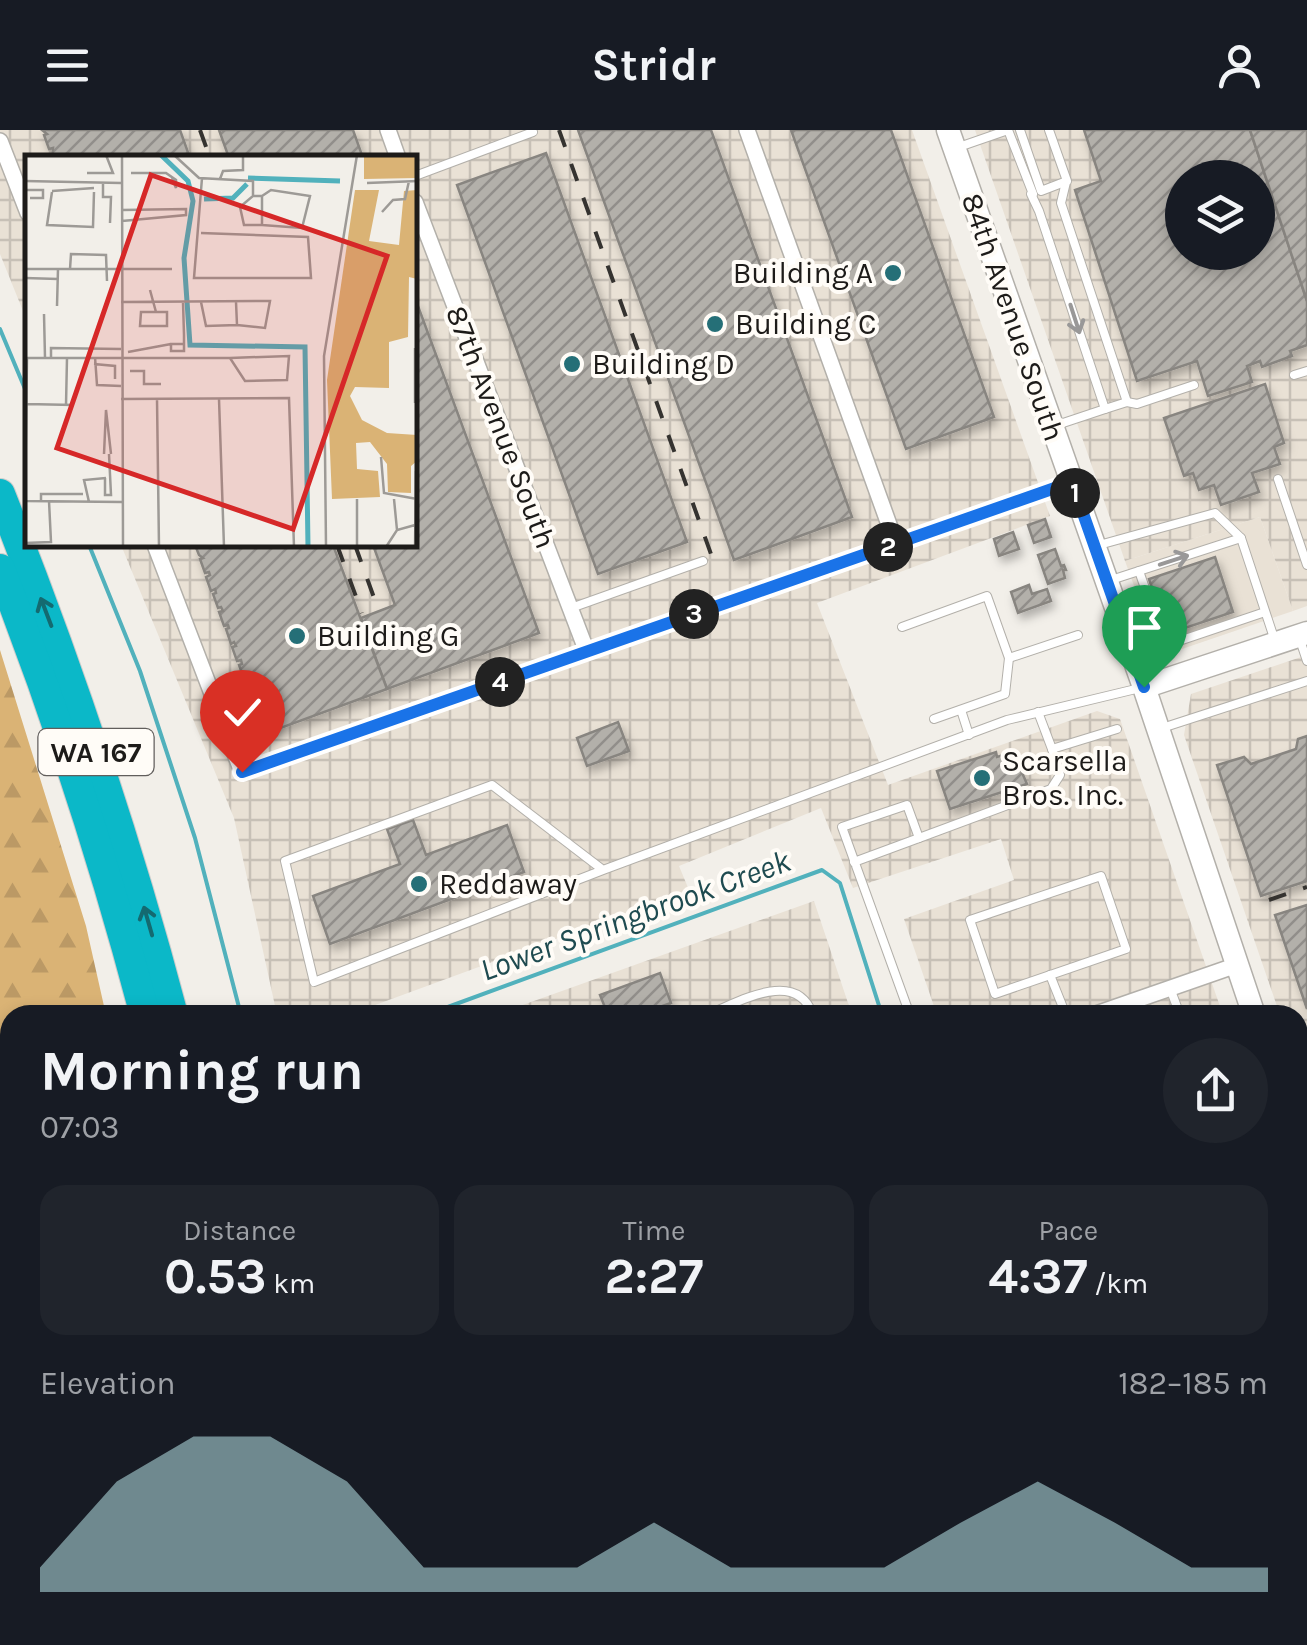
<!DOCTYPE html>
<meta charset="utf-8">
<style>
body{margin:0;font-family:Karla,sans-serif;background:#20242c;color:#f1f3f6;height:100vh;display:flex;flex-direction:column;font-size:38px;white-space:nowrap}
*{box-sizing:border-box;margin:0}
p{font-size:32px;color:#9ea1a6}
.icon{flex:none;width:55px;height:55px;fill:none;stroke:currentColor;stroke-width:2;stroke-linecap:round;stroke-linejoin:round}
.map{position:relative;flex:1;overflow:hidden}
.drawer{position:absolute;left:0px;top:875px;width:1308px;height:640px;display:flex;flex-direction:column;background:#171b24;border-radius:30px 30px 0 0;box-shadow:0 5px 15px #0003}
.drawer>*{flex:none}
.fabs{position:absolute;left:1165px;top:30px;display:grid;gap:20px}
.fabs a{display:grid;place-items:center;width:110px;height:110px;border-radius:50%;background:#171b24;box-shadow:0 5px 15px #0003;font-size:50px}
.pin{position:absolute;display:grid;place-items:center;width:85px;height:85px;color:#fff;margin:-102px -42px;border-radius:50% 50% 50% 0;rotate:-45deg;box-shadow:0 0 10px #0007}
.pin .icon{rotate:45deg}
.km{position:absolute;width:50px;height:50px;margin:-25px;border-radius:50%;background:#222;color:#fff;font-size:28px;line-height:50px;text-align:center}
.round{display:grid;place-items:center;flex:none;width:105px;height:105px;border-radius:52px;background:#20242c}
.overview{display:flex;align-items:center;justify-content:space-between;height:170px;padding:0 40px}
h1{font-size:55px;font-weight:700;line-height:75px}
.metrics{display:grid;grid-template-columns:repeat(3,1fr);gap:15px;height:170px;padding:10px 40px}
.metrics div{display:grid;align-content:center;border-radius:25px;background:#20242c;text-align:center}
.metrics b{font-size:50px;font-weight:700}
.metrics small{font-size:28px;font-weight:400}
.metrics p{font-size:28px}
.chart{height:280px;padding:20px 40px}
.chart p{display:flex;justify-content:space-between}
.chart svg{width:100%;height:180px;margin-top:10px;fill:#95b8bd;opacity:.7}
header{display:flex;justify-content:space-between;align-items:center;height:130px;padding:0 40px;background:#171b24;font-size:45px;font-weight:700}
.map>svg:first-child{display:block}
</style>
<header><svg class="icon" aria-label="menu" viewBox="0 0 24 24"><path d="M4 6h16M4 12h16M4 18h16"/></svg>Stridr<svg class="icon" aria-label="person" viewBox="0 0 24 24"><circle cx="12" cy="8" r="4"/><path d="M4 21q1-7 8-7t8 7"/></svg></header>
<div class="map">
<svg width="1307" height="1515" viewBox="0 0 1307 1515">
<defs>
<pattern id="industrial-grid" width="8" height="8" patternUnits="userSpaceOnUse" patternTransform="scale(2.5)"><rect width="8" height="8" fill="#e9e1d5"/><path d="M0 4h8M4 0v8" fill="none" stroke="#c7c0b6"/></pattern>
<pattern id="forest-firs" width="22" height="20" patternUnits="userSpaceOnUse" patternTransform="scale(2.5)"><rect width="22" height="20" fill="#dab375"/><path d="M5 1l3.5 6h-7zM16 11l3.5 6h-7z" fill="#bb9965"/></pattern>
<pattern id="building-hatch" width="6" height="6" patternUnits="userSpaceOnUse" patternTransform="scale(2.5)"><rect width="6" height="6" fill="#b3b0aa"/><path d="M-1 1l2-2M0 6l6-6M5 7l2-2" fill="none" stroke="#918e8a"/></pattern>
<filter id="shadow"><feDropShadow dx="3.5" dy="6" stdDeviation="5" flood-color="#0004"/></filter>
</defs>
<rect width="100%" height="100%" fill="#f2efe9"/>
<path fill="#e9e1d5" d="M1260 387 1293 481 1182 519 1166 517 1153 508 1125 431Z"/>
<g fill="url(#industrial-grid)" fill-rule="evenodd">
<path d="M0 0H912L1050 386 817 473 888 655 1097 581 1120 589 1223 885H937L904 789 1014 750 1001 709 853 758 821 678 679 736 689 760 348 885H277L234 688 121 415H415V28H28L27 191 0 124Z"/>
<path d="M975 0H1307V476L1293 481 1260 387 1125 431ZM1182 48H1258V122H1182Z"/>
<path d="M1307 525V965L1298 937V885H1280L1184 605 1191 564Z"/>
<path d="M814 771 852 885H495Z"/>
<path d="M1298 1101 1307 1129V1515H1114L1110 1505H1298Z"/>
<path d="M408 1505H852L843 1515H410Z"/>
</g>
<path fill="url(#forest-firs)" d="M0 520 86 796 106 885H10V1505H224L225 1515H0Z"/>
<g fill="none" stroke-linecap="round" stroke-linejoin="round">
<g stroke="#51b1bc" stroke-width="4">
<path d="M0 199 28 266"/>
<path d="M89 415 140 541 195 708 241 885"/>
<path d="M426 885 822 740 840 753 882 885"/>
<path d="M1091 1505 1096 1515"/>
<path d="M908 1515 928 1505"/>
</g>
</g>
<g fill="url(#building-hatch)" stroke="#888580" stroke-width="2.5" fill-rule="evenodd" filter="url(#shadow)">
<path d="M42 0H180L190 28H52L53 18 49 19 44 5 47 4Z"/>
<path d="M219 0H353L363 28H229Z"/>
<path d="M578 0H711L852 387 734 430Z"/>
<path d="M791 0H891L994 287 906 319Z"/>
<path d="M1084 0H1250L1307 171V215L1290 221 1292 226 1262 237 1260 231 1247 236 1252 252 1208 266 1197 231 1137 251 1075 60 1101 51ZM1182 48H1258V122H1182Z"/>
<path d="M1250 0H1307V171Z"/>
<path d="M546 23 687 412 598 444 457 55Z"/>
<path d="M415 168 539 503 387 559 361 488 395 475 373 415H415Z"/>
<path d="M1265 254 1284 313 1274 317 1280 334 1252 343 1259 362 1221 375 1214 355 1199 360 1193 343 1184 346 1164 288Z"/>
<path d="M1045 389 1051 407 1034 413 1028 395Z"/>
<path d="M1013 402 1019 419 999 426 994 409Z"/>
<path d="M195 415H333L387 559 267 603 265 598 262 599 258 588 262 587 260 583 257 584 252 570 255 569 254 565 250 566 245 552 249 551 247 547 244 549 239 535 242 534 241 530 237 531 232 517 236 516 234 512 231 514 226 499 229 498 228 495 224 496 219 482 223 481 221 477 218 478 213 464 216 463 215 459 211 461 206 447 210 445 209 442 205 443 200 429 203 428 199 425Z"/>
<path d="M1055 419 1061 436 1064 435 1066 440H1063L1065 448 1048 454 1038 425Z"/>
<path d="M1215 427 1233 482 1167 504 1149 449Z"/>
<path d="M1029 455 1032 464 1047 459 1051 471 1018 483 1011 462Z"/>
<path d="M618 592 629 621 587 636 577 608Z"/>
<path d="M1307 606V751L1261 766 1217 635 1244 627 1251 634 1296 619 1298 609Z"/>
<path d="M996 622 997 627 1013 622 1027 654 950 679 937 641Z"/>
<path d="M413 690 426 725 507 695 524 742 330 814 313 766 400 734 387 699Z"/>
<path d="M1307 775V879L1275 785Z"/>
<path d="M660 843 671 873 637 885H608L600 865Z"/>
<path d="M1303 1206 1307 1238 1298 1241V1208Z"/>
<path d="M1307 1358V1398L1298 1401V1361Z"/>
<path d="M1307 1431V1510L1293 1515H1208L1204 1505H1298V1435Z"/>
<path d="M714 1505H768L772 1515H718Z"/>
</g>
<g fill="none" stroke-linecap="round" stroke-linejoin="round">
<g stroke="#b3b0aa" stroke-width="10">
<g id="service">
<path d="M1008 0 1033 64"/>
<path d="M1020 0 1041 61 1067 51 1049 0"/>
<path d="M956 18 1008 0"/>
<path d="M415 46 533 2"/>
<path d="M1031 64 1039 81 1105 279 1127 272 1061 73 1066 52"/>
<path d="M1294 245 1307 241"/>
<path d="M1127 272 1137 274 1194 255"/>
<path d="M1057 295 1105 279"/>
<path d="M1278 349 1307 435"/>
<path d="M1099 415 1215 383 1241 408 1275 511"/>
<path d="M1139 441 1162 507 1182 510 1265 482"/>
<path d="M1111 450 1241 408"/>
<path d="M571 478 703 431"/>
<path d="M902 497 987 466 1009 528 1078 505"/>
<path d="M1299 507 1307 531"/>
<path d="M961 580 969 605"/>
<path d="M1038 582 1052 619"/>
<path d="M934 589 1005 564 1009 528"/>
<path d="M1159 599 1307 551"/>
<path d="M919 708 1051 659 1060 645 1052 619 1117 599"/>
<path d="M854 732 919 708 907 675 842 697 910 885"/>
<path d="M603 740 314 852 285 731 492 655 603 740 1007 590 1140 558"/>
<path d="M1101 746 1126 819 995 864 970 790Z"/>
<path d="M1050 845 1066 885"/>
<path d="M1170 858 1180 885"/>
<path d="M706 885C738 873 796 837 813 885"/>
<path d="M1298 1264 1307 1260"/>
<path d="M1298 1325 1307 1322"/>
<path d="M689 1505 692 1515"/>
<path d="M1029 1505 1032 1515"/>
<path d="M1165 1505 1168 1515"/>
<path d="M1193 1505 1194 1515"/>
<path d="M462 1515 472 1505"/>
<path d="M809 1515 810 1505"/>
</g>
</g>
<g stroke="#b3b0aa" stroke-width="18">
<g id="minor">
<path d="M388 0 398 28"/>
<path d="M747 0 896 414"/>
<path d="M0 11 28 83"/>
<path d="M415 72 587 522"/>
<path d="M155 415 242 642 1072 352"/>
<path d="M1093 885 1237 835"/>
<path d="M1298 992 1307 989"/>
</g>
</g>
<g stroke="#b3b0aa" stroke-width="25">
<g id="secondary">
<path d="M948 0 1144 557 1254 885"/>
<path d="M1144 557 1307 503"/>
<path d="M1298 1017 1307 1047"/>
</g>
</g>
<g stroke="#cdcdcc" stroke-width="32">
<g id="motorway">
<path d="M0 364C68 535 126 707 173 885"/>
<path d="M0 439C57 585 105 733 145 885"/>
<path d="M248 1505 250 1515"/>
<path d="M286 1505 288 1515"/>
</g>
</g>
<use href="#service" stroke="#fff" stroke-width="8"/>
<use href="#minor" stroke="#fff" stroke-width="15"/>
<use href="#secondary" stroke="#fff" stroke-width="22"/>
<use href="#motorway" stroke="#0bb8c8" stroke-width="30"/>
<g stroke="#353330" stroke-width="4" stroke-dasharray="18 18" stroke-linecap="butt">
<path d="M200 0 210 28"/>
<path d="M559 0 716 438"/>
<path d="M337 415 362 483"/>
<path d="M355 415 377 476"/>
<path d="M1269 770 1307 757"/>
</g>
</g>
<defs><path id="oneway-shaft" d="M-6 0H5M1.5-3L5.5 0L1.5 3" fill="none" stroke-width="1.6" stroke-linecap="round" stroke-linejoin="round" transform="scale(2.5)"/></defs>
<g stroke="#999898">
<use href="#oneway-shaft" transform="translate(1075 189) rotate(72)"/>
<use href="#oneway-shaft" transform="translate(1174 430) rotate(-18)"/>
</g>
<g stroke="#146a70">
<use href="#oneway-shaft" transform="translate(46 482) rotate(-111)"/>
<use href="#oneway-shaft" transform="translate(148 791) rotate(-106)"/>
</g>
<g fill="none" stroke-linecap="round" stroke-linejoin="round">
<g stroke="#fff" stroke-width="20">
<path id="route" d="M242 642 1072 352 1144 557"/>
</g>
<use href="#route" stroke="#1a73e8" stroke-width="12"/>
</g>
<g fill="#256f77" stroke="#fffcf7" stroke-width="4">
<circle cx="893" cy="143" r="10"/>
<circle cx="715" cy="194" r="10"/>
<circle cx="572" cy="234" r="10"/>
<circle cx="297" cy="506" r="10"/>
<circle cx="982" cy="648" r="10"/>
<circle cx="419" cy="754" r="10"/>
</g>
<g text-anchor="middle" stroke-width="8" stroke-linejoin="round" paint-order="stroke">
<rect fill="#fffcf7" stroke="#615e5c" stroke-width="2.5" x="38.5" y="599" width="115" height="46" rx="8"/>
<g font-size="28" font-weight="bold" fill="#1d1b19">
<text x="96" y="632">WA 167</text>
</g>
<g font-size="30" fill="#1d1b19" stroke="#fffcf7" text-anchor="start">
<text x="873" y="153" text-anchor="end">Building A</text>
<text x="735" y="204">Building C</text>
<text x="592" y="244">Building D</text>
<text x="317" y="516">Building G</text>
<text x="1002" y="641">Scarsella<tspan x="1002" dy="34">Bros. Inc.</tspan></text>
<text x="439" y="764">Reddaway</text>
</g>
<g font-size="30" fill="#1d1b19" stroke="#fffcf7">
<text transform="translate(1013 187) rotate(71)" y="10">84th Avenue South</text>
<text transform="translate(501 297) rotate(69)" y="10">87th Avenue South</text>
</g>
<g font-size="32" font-style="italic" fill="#1f4b50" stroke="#fffcf7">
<text transform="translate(635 785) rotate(-20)" y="11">Lower Springbrook Creek</text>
</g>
</g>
<g transform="translate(25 25)">
<rect width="392" height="392" fill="#f2efe9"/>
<path d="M339 0H392V23L339 24ZM330 35H354L344 86 374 90 379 36 392 35V124L384 122 383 182 364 187V233L330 232 325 241 337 265 362 278 392 280V306L386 311V338L363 337 362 309 345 287 331 288 332 314 353 316 355 342 307 344 302 225Z" fill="#dab375"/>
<path fill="none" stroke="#51b1bc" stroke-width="5" d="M136 0 163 26 168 46 159 103 165 190 280 192 283 392M223 23 315 26M179 44 208 43 222 29"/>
<path fill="none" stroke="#9d9a96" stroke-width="2.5" d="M97 0 98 392M149 0 174 23 228 26V41L215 52 219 70H237V41H228M62 18H88L81 0M106 18H141L151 25V33L147 23M195 24 198 16 218 15V0M0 26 96 28M78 27V42H86L85 68M342 28 393 26M0 35H18V43H5M27 36 69 33M27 37 22 70 68 72 69 37M237 41 246 35 285 41 277 73 237 70M357 57 368 45 380 44 384 26M97 66 161 60V54L97 55M176 78 283 82 286 123H169L177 23M0 114H147M45 114 46 99 81 100 82 126M0 123 33 124M125 135 131 157H142V171H115L116 157H131M96 147 245 146 240 173 212 170M158 147 159 180V196H146V189H159M176 147 181 171 212 170 211 147M32 151 33 114M19 159 20 203M390 193V248M103 197 146 189M70 202 72 230 96 231M0 203H96M26 203V193L96 194M96 203H205L220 226 262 225 264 201 205 203M69 209 90 211V224M105 216H119V229H136M96 244 264 243 269 392M132 244 134 392M194 244 199 392M1 249 49 250M41 250 42 203M79 299 81 255 86 299M356 302 359 338 392 344M80 323V340H86L84 299M332 344V392M369 344 372 375M0 346 2 203M0 346 97 347M16 346V339H58M64 347 59 325 81 323M0 388 26 387 24 346M301 392 299 201 332 0M361 392 372 375 390 370M390 392 391 316"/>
<path fill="#d62828" fill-opacity="0.15" stroke="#d62828" stroke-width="5" d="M126 20 362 101 268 374 32 293Z"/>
<rect width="392" height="392" fill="none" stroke="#1d1b19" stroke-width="5"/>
</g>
</svg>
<div class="fabs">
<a><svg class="icon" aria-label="layers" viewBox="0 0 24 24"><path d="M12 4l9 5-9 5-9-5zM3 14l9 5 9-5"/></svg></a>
</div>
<div class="pin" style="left:1144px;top:557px;background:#1e9e55"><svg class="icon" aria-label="arrive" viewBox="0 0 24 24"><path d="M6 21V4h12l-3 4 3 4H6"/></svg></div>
<div class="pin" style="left:242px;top:642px;background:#d93025"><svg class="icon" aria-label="check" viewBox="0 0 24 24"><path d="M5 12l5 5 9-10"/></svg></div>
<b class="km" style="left:1075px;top:363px">1</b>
<b class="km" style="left:888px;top:417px">2</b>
<b class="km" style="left:694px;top:484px">3</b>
<b class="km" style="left:500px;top:552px">4</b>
<section class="drawer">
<div class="overview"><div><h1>Morning run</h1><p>07:03</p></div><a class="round"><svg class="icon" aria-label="share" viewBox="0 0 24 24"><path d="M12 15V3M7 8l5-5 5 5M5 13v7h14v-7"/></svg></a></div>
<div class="metrics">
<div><p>Distance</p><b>0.53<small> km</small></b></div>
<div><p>Time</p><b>2:27</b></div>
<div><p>Pace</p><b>4:37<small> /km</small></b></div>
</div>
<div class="chart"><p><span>Elevation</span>182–185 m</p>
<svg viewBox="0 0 160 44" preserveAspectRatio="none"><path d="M0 44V38L10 17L20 6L30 6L40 17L50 38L60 38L70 38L80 27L90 38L100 38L110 38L120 27L130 17L140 27L150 38L160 38V44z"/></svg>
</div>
</section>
</div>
